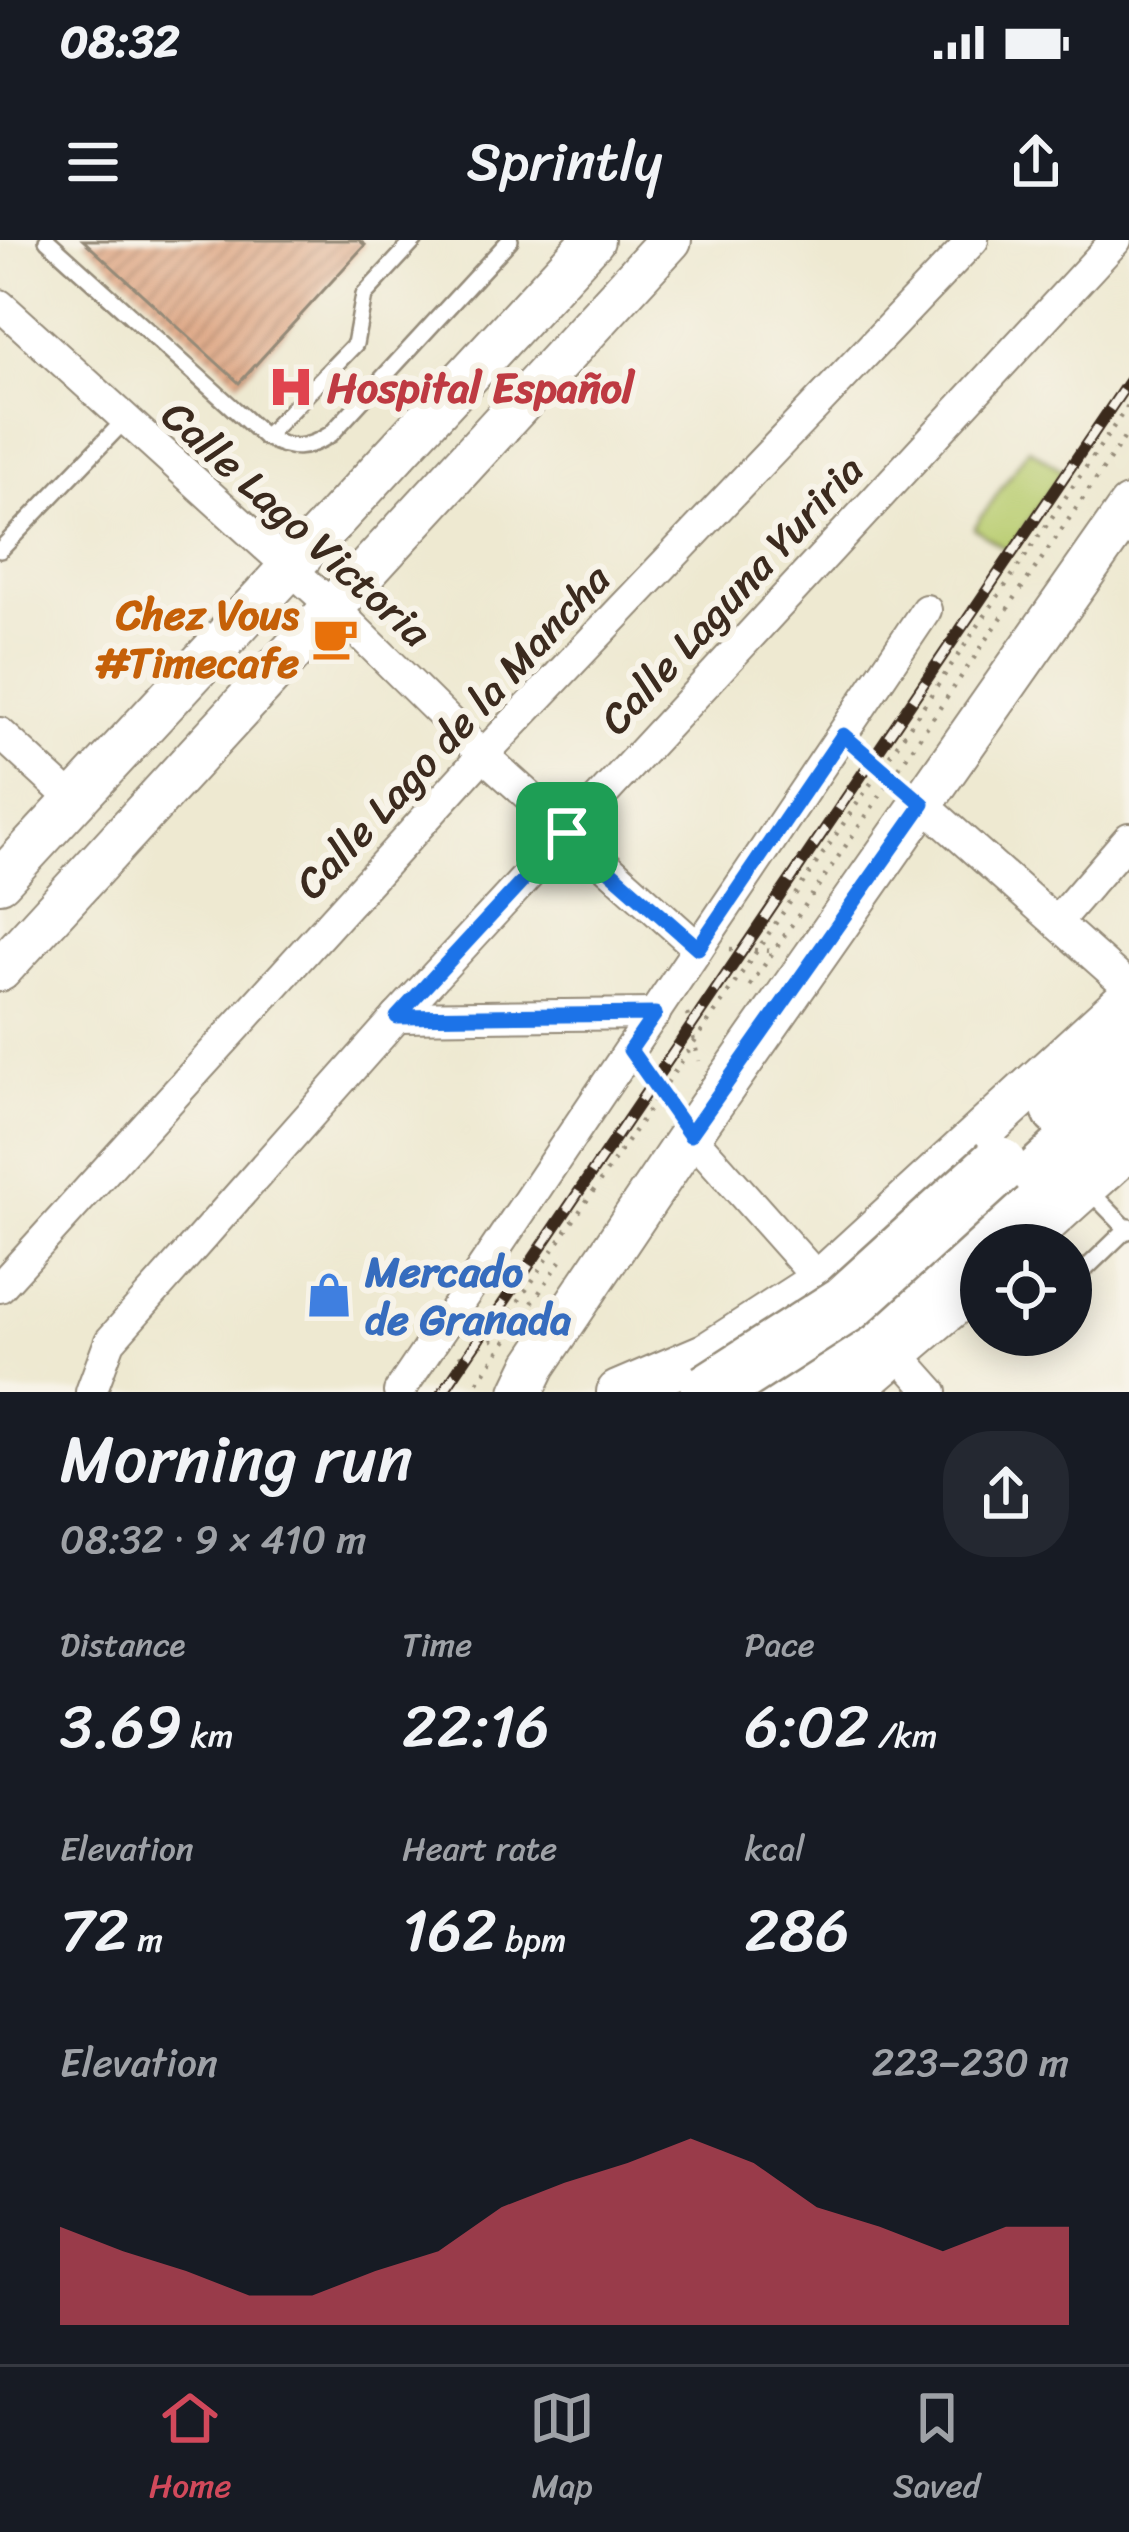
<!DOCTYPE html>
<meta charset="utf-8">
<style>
body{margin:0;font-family:Sriracha,sans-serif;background:#242831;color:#f1f3f6;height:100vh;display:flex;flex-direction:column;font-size:45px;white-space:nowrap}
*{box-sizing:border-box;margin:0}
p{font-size:39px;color:#9ea1a6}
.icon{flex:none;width:66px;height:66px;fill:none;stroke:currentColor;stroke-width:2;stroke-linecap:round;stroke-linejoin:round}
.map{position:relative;height:1152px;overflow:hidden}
.side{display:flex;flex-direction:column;background:#171b24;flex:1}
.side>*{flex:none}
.fabs{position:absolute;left:960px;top:984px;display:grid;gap:24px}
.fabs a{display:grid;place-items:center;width:132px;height:132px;border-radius:50%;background:#171b24;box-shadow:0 6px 30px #0003;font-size:60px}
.pin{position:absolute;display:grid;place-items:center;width:102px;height:102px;color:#fff;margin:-51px;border-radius:24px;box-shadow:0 6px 18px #0006}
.round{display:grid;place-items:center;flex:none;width:126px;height:126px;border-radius:48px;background:#242831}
.head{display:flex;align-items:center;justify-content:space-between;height:204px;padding:0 60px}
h1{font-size:66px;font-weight:600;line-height:90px}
.figures{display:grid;grid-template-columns:repeat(3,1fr);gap:18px;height:204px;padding:12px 60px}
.figures div{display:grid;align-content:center}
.figures b{font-size:60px;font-weight:600}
.figures small{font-size:33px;font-weight:400}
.figures p{font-size:33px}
.chart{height:336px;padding:24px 60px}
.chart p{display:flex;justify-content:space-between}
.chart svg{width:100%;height:216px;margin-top:12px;fill:#d1495b;opacity:.7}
.status{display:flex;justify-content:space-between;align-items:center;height:84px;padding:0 60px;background:#171b24;direction:ltr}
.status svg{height:33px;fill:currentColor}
header{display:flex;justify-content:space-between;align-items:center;height:156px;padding:0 60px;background:#171b24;font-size:54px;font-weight:600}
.dock{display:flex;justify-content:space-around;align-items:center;height:168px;border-top:3px solid #363941;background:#171b24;font-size:33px;color:#9ea1a6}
.dock a{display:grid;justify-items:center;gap:6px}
.dock .active{color:#d1495b}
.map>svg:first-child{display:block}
</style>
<div class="status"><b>08:32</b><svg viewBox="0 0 49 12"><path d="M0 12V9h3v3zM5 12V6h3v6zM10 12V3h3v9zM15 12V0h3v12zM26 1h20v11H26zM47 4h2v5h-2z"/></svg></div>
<header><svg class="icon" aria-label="menu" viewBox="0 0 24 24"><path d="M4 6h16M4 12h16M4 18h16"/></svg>Sprintly<svg class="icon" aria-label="share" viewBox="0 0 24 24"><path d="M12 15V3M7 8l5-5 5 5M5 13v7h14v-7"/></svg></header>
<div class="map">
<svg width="1129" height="1152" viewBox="0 0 1129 1152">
<defs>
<pattern id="building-hatch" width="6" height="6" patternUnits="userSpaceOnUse" patternTransform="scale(3)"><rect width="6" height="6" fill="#e0ac8b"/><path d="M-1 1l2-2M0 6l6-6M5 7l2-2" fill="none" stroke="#b78c71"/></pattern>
</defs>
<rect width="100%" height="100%" fill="#f7f3e8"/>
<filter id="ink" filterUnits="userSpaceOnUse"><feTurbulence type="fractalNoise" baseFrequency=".00833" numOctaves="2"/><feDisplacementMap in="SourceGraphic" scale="24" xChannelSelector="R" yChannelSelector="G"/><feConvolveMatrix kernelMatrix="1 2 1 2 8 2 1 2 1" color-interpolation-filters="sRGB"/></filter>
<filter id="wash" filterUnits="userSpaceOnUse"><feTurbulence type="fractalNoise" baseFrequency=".004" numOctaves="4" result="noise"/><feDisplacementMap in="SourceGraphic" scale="48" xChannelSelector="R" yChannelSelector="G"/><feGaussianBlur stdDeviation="2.7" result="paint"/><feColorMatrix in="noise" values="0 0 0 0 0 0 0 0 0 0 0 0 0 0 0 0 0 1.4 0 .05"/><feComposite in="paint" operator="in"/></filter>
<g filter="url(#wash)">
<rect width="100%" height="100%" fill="#eee9d1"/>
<path fill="#b9cd71" stroke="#7a7c48" stroke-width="3" d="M1029 208 1063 231 1008 311 974 288Z"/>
<g id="blocks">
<path fill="url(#building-hatch)" d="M83 0H359L365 5 239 143Z"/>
</g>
</g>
<g filter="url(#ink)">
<use href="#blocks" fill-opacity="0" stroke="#948a78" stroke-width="3"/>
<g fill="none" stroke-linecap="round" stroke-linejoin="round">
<g stroke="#948a78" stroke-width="20">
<g id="lane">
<path d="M47 0 265 197C291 211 306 210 331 194L510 0"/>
<path d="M265 197 355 104 364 55 415 0"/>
<path d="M0 310 124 181"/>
<path d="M1088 949 1129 991"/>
<path d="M1071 1043 1129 987"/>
</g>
</g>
<g stroke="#948a78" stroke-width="34">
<g id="street">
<path d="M0 65 333 367 483 515 698 708"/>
<path d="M0 493 74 561"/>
<path d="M923 564 1129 747"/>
<path d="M1058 680 1129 598"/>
<path d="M397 777 655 774"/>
<path d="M690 895 820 1041"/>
<path d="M0 1047 483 515 973 0"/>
<path d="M899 1115 932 1152"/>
<path d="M91 1152 110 1101 397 777 1116 0"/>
<path d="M399 1152 926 370"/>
</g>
</g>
<g stroke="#948a78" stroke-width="46">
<g id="secondary">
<path d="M0 641 593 0"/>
<path d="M0 730 670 0"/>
<path d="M1021 1005 1129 908"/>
<path d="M522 1152 535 1125 690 895 1129 268"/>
<path d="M618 1152 707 1114 820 1041 1129 757"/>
<path d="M851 1152 981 1041"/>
</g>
</g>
<g stroke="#948a78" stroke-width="62">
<g id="highway">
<path d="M1061 869 1129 807"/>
<path d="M787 1152 873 1090 1129 854"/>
</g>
</g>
<g stroke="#948a78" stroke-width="4.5" stroke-dasharray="3 9" stroke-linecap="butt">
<path d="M864 513 892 537"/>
<path d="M730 709 773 711"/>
<path d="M750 746 1129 191"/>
<path d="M687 774 699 821"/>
<path d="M648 834 669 864"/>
<path d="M459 1117 492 1100 1129 164"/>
<path d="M471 1152 563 1018"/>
</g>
<use href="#lane" stroke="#fff" stroke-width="15"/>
<use href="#street" stroke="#fff" stroke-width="30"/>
<use href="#secondary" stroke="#fff" stroke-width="42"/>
<use href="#highway" stroke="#fff" stroke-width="57"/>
<g stroke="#3b2a1e" stroke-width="12">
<path id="rail" d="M443 1152 1129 141"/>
</g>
<use href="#rail" stroke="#f7f3e8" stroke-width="8" stroke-dasharray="22" stroke-linecap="butt"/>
<g stroke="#948a78" stroke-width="62" stroke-linecap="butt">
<path id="highway-bridge" d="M709 1152 846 1064 998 926"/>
</g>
<use href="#highway-bridge" stroke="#fff" stroke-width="57"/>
</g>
</g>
<g fill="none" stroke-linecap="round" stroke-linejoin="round" filter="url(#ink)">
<g stroke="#fff" stroke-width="24">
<path id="route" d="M843 495 923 564 690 895 630 810 655 774 397 777 567 593 698 708Z"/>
</g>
<use href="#route" stroke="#1a73e8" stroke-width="15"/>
</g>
<defs>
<g id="hospital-bare" transform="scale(3.6)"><path d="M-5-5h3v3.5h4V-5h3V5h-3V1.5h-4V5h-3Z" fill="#e0444e" stroke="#f7f3e8" stroke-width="2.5" paint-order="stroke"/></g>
<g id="cafe-bare" transform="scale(3.6)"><path d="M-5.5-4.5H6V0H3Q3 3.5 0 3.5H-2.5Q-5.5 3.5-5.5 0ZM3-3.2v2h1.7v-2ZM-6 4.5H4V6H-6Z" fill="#e8710a" stroke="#f7f3e8" stroke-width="2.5" paint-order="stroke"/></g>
<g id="shop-bare" transform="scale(3.6)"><path d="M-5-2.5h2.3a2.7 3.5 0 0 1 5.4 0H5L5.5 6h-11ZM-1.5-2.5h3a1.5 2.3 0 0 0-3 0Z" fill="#3f7fe0" stroke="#f7f3e8" stroke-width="2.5" paint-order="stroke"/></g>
</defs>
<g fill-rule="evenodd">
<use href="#hospital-bare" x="291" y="147"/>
<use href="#cafe-bare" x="335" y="398"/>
<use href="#shop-bare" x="329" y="1055"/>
</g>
<g text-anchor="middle" stroke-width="12" stroke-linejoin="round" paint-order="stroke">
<g font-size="42" font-weight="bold" fill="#be3a42" stroke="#f7f3e8" text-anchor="start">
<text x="327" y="162">Hospital Español</text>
</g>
<g font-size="42" fill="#3b2a1e" stroke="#f7f3e8">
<text transform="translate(297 283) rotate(42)" y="15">Calle Lago Victoria</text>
<text transform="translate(731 354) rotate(-47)" y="15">Calle Laguna Yuriria</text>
<text transform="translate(452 491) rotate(-47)" y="15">Calle Lago de la Mancha</text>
</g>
<g font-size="42" font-weight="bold" fill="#c56008" stroke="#f7f3e8" text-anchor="end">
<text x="299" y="389">Chez Vous<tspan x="299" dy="48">#Timecafe</tspan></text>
</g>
<g font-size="42" font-weight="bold" fill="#366cbe" stroke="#f7f3e8" text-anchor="start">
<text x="365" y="1046">Mercado<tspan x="365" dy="48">de Granada</tspan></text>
</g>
</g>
</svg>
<div class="fabs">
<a><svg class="icon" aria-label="locate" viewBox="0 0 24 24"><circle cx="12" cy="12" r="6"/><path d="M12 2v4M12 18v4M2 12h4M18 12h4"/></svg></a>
</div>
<div class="pin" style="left:567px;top:593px;background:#1e9e55"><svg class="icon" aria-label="arrive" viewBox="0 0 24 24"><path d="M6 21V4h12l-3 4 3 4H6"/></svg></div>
</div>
<section class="side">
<div class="head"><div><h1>Morning run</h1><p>08:32 · 9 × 410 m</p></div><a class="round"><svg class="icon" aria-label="share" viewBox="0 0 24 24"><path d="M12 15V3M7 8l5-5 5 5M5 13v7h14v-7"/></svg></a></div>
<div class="figures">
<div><p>Distance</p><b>3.69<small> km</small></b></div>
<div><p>Time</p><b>22:16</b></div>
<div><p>Pace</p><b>6:02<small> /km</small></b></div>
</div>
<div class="figures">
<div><p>Elevation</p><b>72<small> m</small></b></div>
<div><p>Heart rate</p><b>162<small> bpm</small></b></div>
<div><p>kcal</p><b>286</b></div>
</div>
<div class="chart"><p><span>Elevation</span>223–230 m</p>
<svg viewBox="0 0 160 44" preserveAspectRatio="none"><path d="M0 44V24L10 29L20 33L30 38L40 38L50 33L60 29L70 20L80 15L90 11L100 6L110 11L120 20L130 24L140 29L150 24L160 24V44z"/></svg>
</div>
</section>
<nav class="dock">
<a class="active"><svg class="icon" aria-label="home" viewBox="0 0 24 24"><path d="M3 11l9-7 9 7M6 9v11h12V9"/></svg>Home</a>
<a><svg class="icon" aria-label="map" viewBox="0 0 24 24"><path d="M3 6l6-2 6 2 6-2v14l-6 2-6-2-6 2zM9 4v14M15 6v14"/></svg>Map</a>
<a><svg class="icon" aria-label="saved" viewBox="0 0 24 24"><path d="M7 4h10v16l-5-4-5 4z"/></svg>Saved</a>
</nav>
